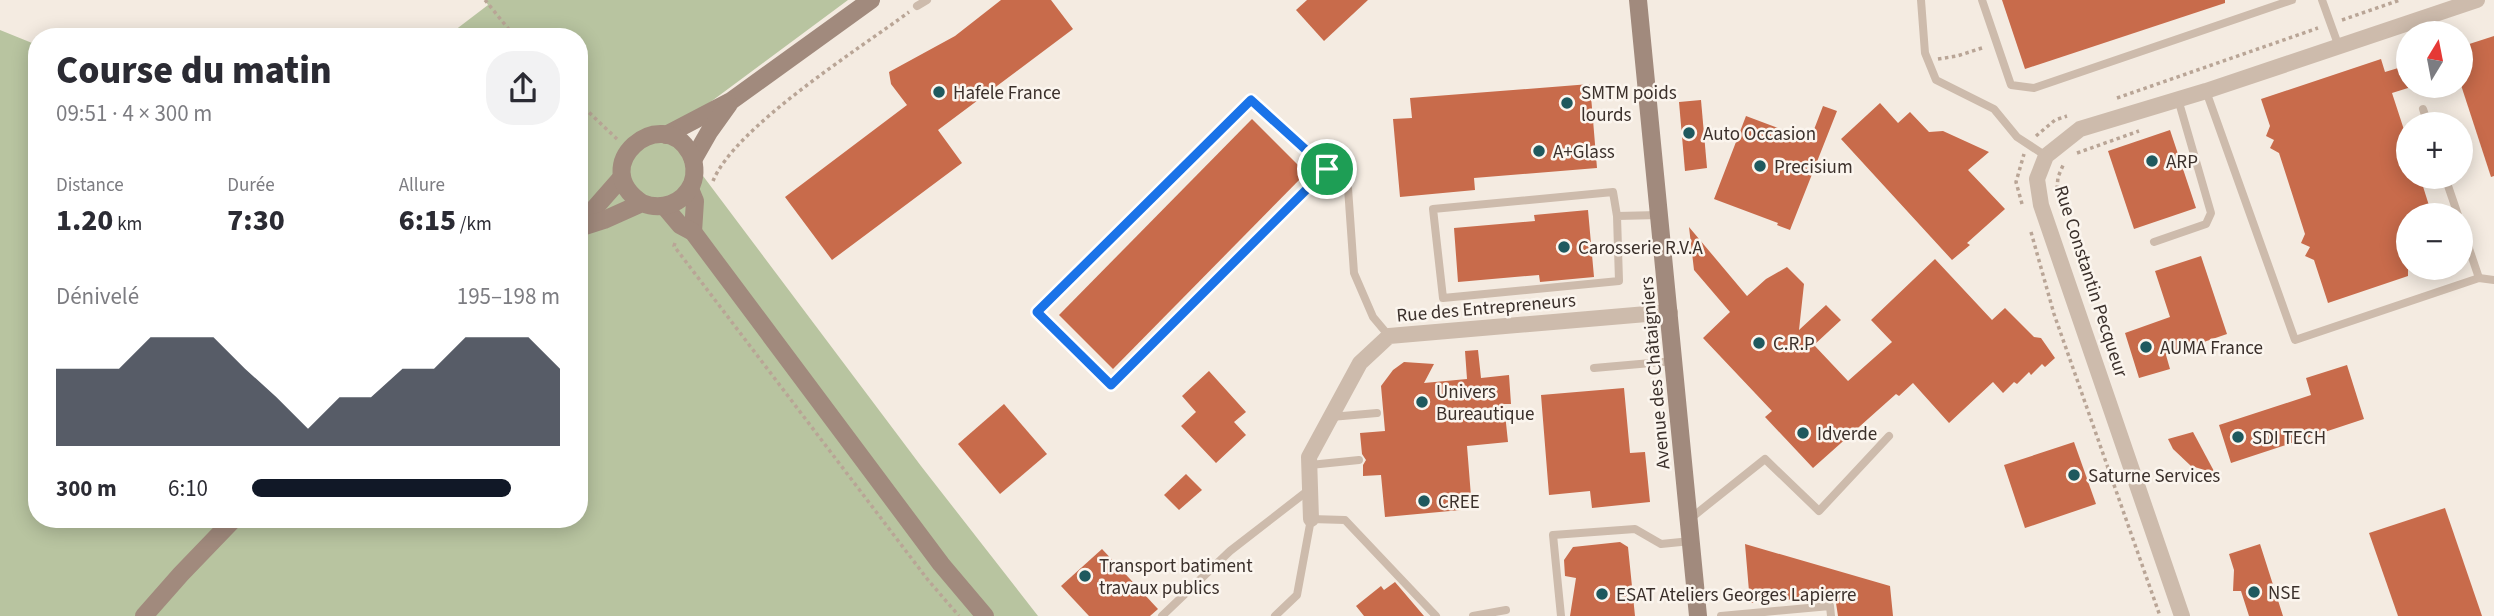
<!DOCTYPE html>
<html lang="fr">
<meta charset="utf-8">
<style>
body{margin:0;font-family:"Source Sans 3",sans-serif;background:#f2f2f3;color:#2b2b33;height:100vh;display:flex;flex-direction:column;font-size:26px;white-space:nowrap}
*{box-sizing:border-box;margin:0}
p{font-size:23px;color:#7c7c81}
.icon{flex:none;width:38px;height:38px;fill:none;stroke:currentColor;stroke-width:2;stroke-linecap:round;stroke-linejoin:round}
.map{position:relative;flex:1;overflow:hidden}
.details{position:absolute;left:28px;top:28px;width:560px;height:500px;display:flex;flex-direction:column;background:#fff;border-radius:28px;box-shadow:0 4px 18px #0003}
.details>*{flex:none}
.needle{width:46px;rotate:10deg}
.controls{position:absolute;left:2396px;top:21px;display:grid;gap:14px}
.controls a{display:grid;place-items:center;width:77px;height:77px;border-radius:50%;background:#fff;box-shadow:0 4px 18px #0003;font-size:35px}
.pin{position:absolute;display:grid;place-items:center;width:60px;height:60px;color:#fff;margin:-30px;border:4px solid #fff;border-radius:50%;box-shadow:0 2px 7px #0007}
.round{display:grid;place-items:center;flex:none;width:74px;height:74px;border-radius:28px;background:#f2f2f3}
.head{display:flex;align-items:center;justify-content:space-between;height:119px;padding:0 28px}
h1{font-size:38px;font-weight:800;line-height:52px}
.figures{display:grid;grid-template-columns:repeat(3,1fr);gap:10px;height:119px;padding:7px 28px}
.figures div{display:grid;align-content:center}
.figures b{font-size:30px;font-weight:800}
.figures small{font-size:19px;font-weight:400}
.figures p{font-size:19px}
.chart{height:196px;padding:14px 28px}
.chart p{display:flex;justify-content:space-between}
.chart svg{width:100%;height:126px;margin-top:7px;fill:#111827;opacity:.7}
ul{padding:0 28px;list-style:none;font-size:23px}
li{display:grid;grid-template-columns:112px 84px 1fr;align-items:center;height:52px}
li i{height:18px;border-radius:9px;background:#111827}
.map>svg:first-child{display:block}
</style>
<div class="map">
<svg width="2494" height="616" viewBox="0 0 2494 616">
<rect width="100%" height="100%" fill="#f4ebe1"/>
<path fill="#b8c4a0" d="M485 0H848L670 132 921 466 1038 616H0V30L37 45V520H579V37H446L488 5Z"/>
<g fill="#c86b4b">
<path d="M1001 0H1051L1073 29 938 130 962 163 832 260 785 197 907 105 891 84 889 72 955 36Z"/>
<path d="M1307 0H1368L1324 41 1296 10Z"/>
<path d="M2002 0H2225V3L2025 69Z"/>
<path d="M2494 36V176L2491 177 2460 82V47Z"/>
<path d="M2381 59 2385 72 2408 65V88L2392 93 2408 142V177H2420L2432 215H2408V276L2328 303 2314 260 2305 256 2310 247 2301 243 2305 234 2279 153 2270 148 2274 140 2266 136 2270 126 2261 99Z"/>
<path d="M1590 84 1597 168 1474 178 1475 190 1400 197 1393 119 1412 118 1410 98Z"/>
<path d="M1701 100 1707 168 1685 171 1679 102Z"/>
<path d="M1880 103 1898 123 1910 112 1929 132 1943 131 1989 152 1968 170 2005 209 1967 243 1970 245 1952 260 1841 139Z"/>
<path d="M1823 106 1837 111 1790 230 1777 225 1778 223 1714 199 1746 116 1810 140Z"/>
<path d="M1252 119 1306 173 1113 369 1059 315Z"/>
<path d="M2170 130 2196 208 2134 229 2108 151Z"/>
<path d="M1588 210 1594 277 1540 282 1539 275 1458 282 1454 228 1535 221 1534 215Z"/>
<path d="M1689 227 1747 296 1766 279 1787 267 1804 284 1799 330 1826 305 1841 320 1814 345 1848 381 1892 342 1871 320 1935 259 1992 320 2005 308 2034 337 2041 338 2055 358 2045 367 2042 364 2031 375 2029 372 2017 384 2014 382 2003 393 1993 382 1949 423 1913 383 1899 396 1896 394 1813 468 1765 417 1772 411 1703 338 1730 312 1694 270Z"/>
<path d="M2201 256 2227 334 2166 355 2170 369 2139 378 2125 333 2170 317 2155 271Z"/>
<path d="M1478 350 1481 378 1509 375 1511 404H1504L1508 442 1467 446 1472 509 1385 517 1381 475 1363 476V465L1366 460 1362 454 1360 433 1385 431 1381 386 1393 370 1404 362 1434 364 1424 383 1467 379 1465 351Z"/>
<path d="M2347 365 2364 419 2231 463 2219 425 2311 395 2306 378Z"/>
<path d="M1209 371 1246 412 1234 422 1246 435 1216 463 1181 426 1196 412 1182 396Z"/>
<path d="M1624 388 1630 453 1645 452 1650 502 1592 508 1590 491 1549 495 1541 395Z"/>
<path d="M1004 404 1047 454 1000 494 958 444Z"/>
<path d="M2193 432 2215 473 2191 466 2173 449 2168 439Z"/>
<path d="M2074 442 2096 504 2025 528 2004 465Z"/>
<path d="M1186 474 1202 490 1179 510 1164 495Z"/>
<path d="M2445 508 2482 616H2398L2369 533Z"/>
<path d="M1620 542 1628 547 1635 616H1570L1576 578 1565 576 1564 560 1573 547Z"/>
<path d="M1745 544 1890 586 1893 616H1838L1836 603 1830 599 1796 603V599L1750 603Z"/>
<path d="M2260 544 2283 616H2249L2241 591H2233L2234 570 2229 554Z"/>
<path d="M1102 549 1158 609 1150 616H1089L1061 586Z"/>
<path d="M1395 582 1424 616H1364L1356 606 1381 586 1384 590Z"/>
</g>
<g fill="none" stroke-linecap="round" stroke-linejoin="round">
<g stroke="#b9a596" stroke-width="3.5" stroke-dasharray="3.5 3.5" stroke-linecap="butt">
<path d="M485 0 515 37"/>
<path d="M2342 20 2400 0"/>
<path d="M1938 59 1957 56 1985 47"/>
<path d="M2117 98 2318 28"/>
<path d="M579 103 617 139"/>
<path d="M2036 136 2055 120 2067 116"/>
<path d="M2077 153 2139 131"/>
<path d="M713 181C735 127 859 49 909 12"/>
<path d="M2057 189 2058 177 2064 163"/>
<path d="M2022 204 2016 182 2024 154"/>
<path d="M2031 232 2054 314 2160 616"/>
<path d="M675 243 674 246 677 250 928 580 959 616"/>
</g>
<g stroke="#cdbbac" stroke-width="8">
<path d="M1921 0 1925 53 1936 80 1994 109 2017 137 2046 156"/>
<path d="M1982 0 2011 85 2034 88 2292 0"/>
<path d="M2322 0 2339 47"/>
<path d="M917 6 927 0"/>
<path d="M2206 91 2295 340 2479 278 2494 280"/>
<path d="M2423 109 2428 124"/>
<path d="M1327 169 1111 385 1037 312 1251 100 1348 188 1354 273 1373 317 1389 336"/>
<path d="M2445 177 2458 215"/>
<path d="M1617 216 1619 281 1443 298 1433 209 1613 192 1617 216 1659 215"/>
<path d="M2460 222 2479 278"/>
<path d="M2154 242 2206 224 2211 213 2178 99"/>
<path d="M1594 368 1674 361"/>
<path d="M1331 417 1377 413"/>
<path d="M1310 465 1359 460"/>
<path d="M1691 518 1765 459 1819 511 1889 436"/>
<path d="M1162 616 1230 551 1310 489"/>
<path d="M1275 616 1297 595 1311 519 1345 520 1436 616"/>
<path d="M1473 616 1506 610"/>
<path d="M1561 616 1553 535 1635 529 1661 544 1691 541"/>
<path d="M1721 616 1830 606 1831 616"/>
</g>
<g stroke="#cdbbac" stroke-width="16">
<path d="M1311 519 1309 457 1360 363 1389 336 1670 312"/>
<path d="M2182 616 2041 205 2037 179 2046 156 2080 129 2206 91 2477 0"/>
</g>
<g stroke="#a18a7d" stroke-width="18">
<path d="M1638 0 1698 616"/>
<path d="M666 135 731 101 871 0"/>
<path d="M693 160 709 132 729 104"/>
<path d="M690 189 695 201 693 232"/>
<path d="M664 206 680 225 693 232 941 564 985 616"/>
<path d="M579 226 622 177"/>
<path d="M579 228 604 220 642 203C661 211 683 204 692 184 696 174 695 162 690 153 662 102 585 166 642 203"/>
<path d="M144 616 181 574 233 520"/>
</g>
</g>
<g fill="none" stroke-linecap="round" stroke-linejoin="round">
<g stroke="#fff" stroke-width="14">
<path id="route" d="M1251 100 1327 169 1111 385 1037 312Z"/>
</g>
<use href="#route" stroke="#1a73e8" stroke-width="9"/>
</g>
<g fill="#1f595e" stroke="#fbf5ee" stroke-width="2.5">
<circle cx="939" cy="92" r="7"/>
<circle cx="1567" cy="103" r="7"/>
<circle cx="1689" cy="133" r="7"/>
<circle cx="1539" cy="151" r="7"/>
<circle cx="2152" cy="161" r="7"/>
<circle cx="1760" cy="166" r="7"/>
<circle cx="1564" cy="247" r="7"/>
<circle cx="1759" cy="343" r="7"/>
<circle cx="2146" cy="347" r="7"/>
<circle cx="1422" cy="402" r="7"/>
<circle cx="1803" cy="433" r="7"/>
<circle cx="2238" cy="437" r="7"/>
<circle cx="2074" cy="475" r="7"/>
<circle cx="1424" cy="501" r="7"/>
<circle cx="1085" cy="576" r="7"/>
<circle cx="2254" cy="592" r="7"/>
<circle cx="1602" cy="594" r="7"/>
</g>
<g text-anchor="middle" stroke-width="5" stroke-linejoin="round" paint-order="stroke">
<g font-size="19" fill="#3b302b" stroke="#fbf5ee" text-anchor="start">
<text x="953" y="99">Hafele France</text>
<text x="1581" y="99">SMTM poids<tspan x="1581" dy="22">lourds</tspan></text>
<text x="1703" y="140">Auto Occasion</text>
<text x="1553" y="158">A+Glass</text>
<text x="2166" y="168">ARP</text>
<text x="1774" y="173">Precisium</text>
<text x="1578" y="254">Carosserie R.V.A</text>
<text x="1773" y="350">C.R.P</text>
<text x="2160" y="354">AUMA France</text>
<text x="1436" y="398">Univers<tspan x="1436" dy="22">Bureautique</tspan></text>
<text x="1817" y="440">Idverde</text>
<text x="2252" y="444">SDI TECH</text>
<text x="2088" y="482">Saturne Services</text>
<text x="1438" y="508">CREE</text>
<text x="1099" y="572">Transport batiment<tspan x="1099" dy="22">travaux publics</tspan></text>
<text x="2268" y="599">NSE</text>
<text x="1616" y="601">ESAT Ateliers Georges Lapierre</text>
</g>
<g font-size="19" fill="#3b302b" stroke="#fbf5ee">
<text transform="translate(2092 281) rotate(72)" y="7">Rue Constantin Pecqueur</text>
<text transform="translate(1486 307) rotate(-5)" y="7">Rue des Entrepreneurs</text>
<text transform="translate(1654 373) rotate(-95)" y="7">Avenue des Châtaigniers</text>
</g>
</g>
</svg>
<div class="controls">
<a><svg class="needle" viewBox="-14 -14 28 28"><path d="M0-13l5 13h-10z" fill="#e53935"/><path d="M0 13l5-13h-10z" fill="#7c7c81"/></svg></a>
<a>+</a>
<a>−</a>
</div>
<div class="pin" style="left:1327px;top:169px;background:#1e9e55"><svg class="icon" aria-label="arrive" viewBox="0 0 24 24"><path d="M6 21V4h12l-3 4 3 4H6"/></svg></div>
<section class="details">
<div class="head"><div><h1>Course du matin</h1><p>09:51 · 4 × 300 m</p></div><a class="round"><svg class="icon" aria-label="share" viewBox="0 0 24 24"><path d="M12 15V3M7 8l5-5 5 5M5 13v7h14v-7"/></svg></a></div>
<div class="figures">
<div><p>Distance</p><b>1.20<small> km</small></b></div>
<div><p>Durée</p><b>7:30</b></div>
<div><p>Allure</p><b>6:15<small> /km</small></b></div>
</div>
<div class="chart"><p><span>Dénivelé</span>195–198 m</p>
<svg viewBox="0 0 160 44" preserveAspectRatio="none"><path d="M0 44V17L10 17L20 17L30 6L40 6L50 6L60 17L70 27L80 38L90 27L100 27L110 17L120 17L130 6L140 6L150 6L160 17V44z"/></svg>
</div>
<ul>
<li><b>300 m</b>6:10<i style="width:84%"></i></li>
</ul>
</section>
</div>
